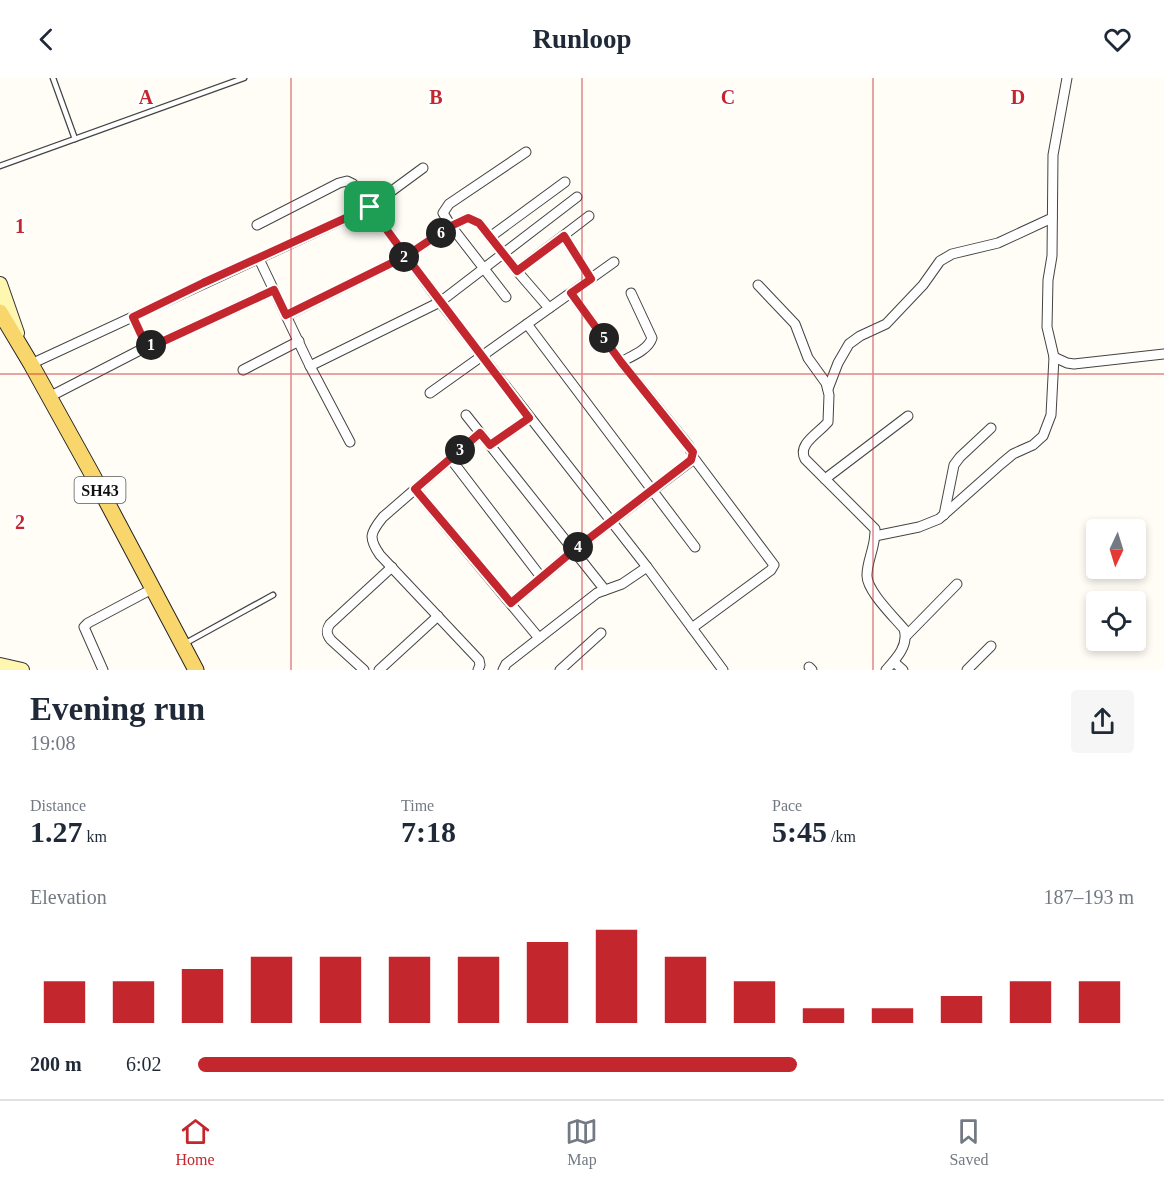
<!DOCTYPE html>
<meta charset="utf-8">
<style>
body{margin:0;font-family:"Times New Roman",serif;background:#f6f6f7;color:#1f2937;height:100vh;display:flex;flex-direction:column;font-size:22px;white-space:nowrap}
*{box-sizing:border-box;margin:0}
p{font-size:20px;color:#747a83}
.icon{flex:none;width:33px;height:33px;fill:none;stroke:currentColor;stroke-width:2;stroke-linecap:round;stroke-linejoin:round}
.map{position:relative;height:592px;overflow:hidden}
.drawer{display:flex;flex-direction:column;background:#fff;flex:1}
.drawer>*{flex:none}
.needle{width:39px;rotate:184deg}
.buttons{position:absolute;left:1086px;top:441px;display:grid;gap:12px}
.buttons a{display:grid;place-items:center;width:60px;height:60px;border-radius:6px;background:#fff;box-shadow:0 3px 9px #0003;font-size:30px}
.pin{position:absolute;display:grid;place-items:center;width:51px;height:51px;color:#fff;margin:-26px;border-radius:12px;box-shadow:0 3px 9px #0006}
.km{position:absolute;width:30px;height:30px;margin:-15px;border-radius:50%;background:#222;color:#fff;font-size:16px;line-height:30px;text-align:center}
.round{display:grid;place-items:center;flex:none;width:63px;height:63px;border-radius:6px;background:#f6f6f7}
.summary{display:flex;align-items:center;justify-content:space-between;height:102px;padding:0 30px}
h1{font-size:33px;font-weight:800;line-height:45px}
.metrics{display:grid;grid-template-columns:repeat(3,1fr);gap:9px;height:102px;padding:6px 30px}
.metrics div{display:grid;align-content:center}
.metrics b{font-size:30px;font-weight:800}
.metrics small{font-size:16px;font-weight:400}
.metrics p{font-size:16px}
.chart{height:168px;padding:12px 30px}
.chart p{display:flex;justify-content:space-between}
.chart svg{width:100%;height:108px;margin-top:6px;stroke:#c4262e;stroke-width:6}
ul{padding:0 30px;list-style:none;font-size:20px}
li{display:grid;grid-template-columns:96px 72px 1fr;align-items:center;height:45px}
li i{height:15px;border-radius:8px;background:#c4262e}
header{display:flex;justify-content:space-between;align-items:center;height:78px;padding:0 30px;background:#fff;font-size:27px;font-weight:800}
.menu{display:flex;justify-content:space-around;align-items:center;height:84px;border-top:2px solid #e0e1e3;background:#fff;font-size:16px;color:#747a83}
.menu a{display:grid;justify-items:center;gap:3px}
.menu .on{color:#c4262e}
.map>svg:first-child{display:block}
</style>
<header><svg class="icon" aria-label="back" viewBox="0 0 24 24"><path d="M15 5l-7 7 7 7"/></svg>Runloop<svg class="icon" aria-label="heart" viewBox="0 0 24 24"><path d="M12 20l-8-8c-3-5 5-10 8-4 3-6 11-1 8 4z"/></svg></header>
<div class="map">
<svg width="1164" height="592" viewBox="0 0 1164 592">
<rect width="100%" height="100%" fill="#fffdf5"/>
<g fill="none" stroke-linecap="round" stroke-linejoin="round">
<g stroke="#444" stroke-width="7">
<g id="lane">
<path d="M53 0 75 61"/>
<path d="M0 88 244 0"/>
<path d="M184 566 273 517"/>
</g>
</g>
<g stroke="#444" stroke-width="11">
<g id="street">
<path d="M1067 0 1053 77 1052 178 1048 202 1047 249 1054 279 1067 285 1074 286 1164 276"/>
<path d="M257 147 339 105 347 103 353 106 440 224 647 489 723 592"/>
<path d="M564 158 591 201"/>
<path d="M490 159 565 104"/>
<path d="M259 181 310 288 350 364"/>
<path d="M517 193 589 138"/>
<path d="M758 207 795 246 808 280 826 305 829 317 828 344C819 355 797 366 805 381L875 451C876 468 867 482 867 497 866 512 894 539 904 551 909 567 897 580 886 592"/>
<path d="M506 219 451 148 443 135 449 126 526 74"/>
<path d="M287 237 406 178 451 148 468 140 479 145 517 193 549 230"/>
<path d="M133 239 145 265 155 267 274 212"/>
<path d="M527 246 695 469"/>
<path d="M621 284C632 278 648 272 652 260L631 215"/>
<path d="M31 286 370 129 423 90"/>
<path d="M310 288 440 224 577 119"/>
<path d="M243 292 299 263"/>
<path d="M828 311 838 285 849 266 860 258 886 246 923 207 940 183 952 176 998 165 1052 140"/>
<path d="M430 315 614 184"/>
<path d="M49 319 150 267"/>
<path d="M466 337 605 512"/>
<path d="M490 367 529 340"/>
<path d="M450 380 541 499"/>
<path d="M825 401 908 338"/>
<path d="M415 411 539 560"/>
<path d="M944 437 954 387 960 379 991 350"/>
<path d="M875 458 919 449 939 441 1001 386 1013 376 1033 367 1043 358 1051 337 1054 279"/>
<path d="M511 525 574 472 691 383 693 379 689 368 621 284 571 215"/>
<path d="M692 550 771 492 774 487 693 379"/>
<path d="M906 558 957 506"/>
<path d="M894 584 903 592"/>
<path d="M809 589 812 592"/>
<path d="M103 592 84 549 88 545 152 511"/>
<path d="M364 592 331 562C326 556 326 552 330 546L392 489"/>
<path d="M379 592 438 538"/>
<path d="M478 592 480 587 479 582 380 477C368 460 370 455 383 439L480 355"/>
<path d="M503 592 506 586 597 515 622 506 647 489"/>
<path d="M560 592 601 555"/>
<path d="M967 592 991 568"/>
</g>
</g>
<g stroke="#333" stroke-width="16">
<g id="secondary">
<path d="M0 206 17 255"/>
<path d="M0 587 22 592"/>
</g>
</g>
<g stroke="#222" stroke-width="17">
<path id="primary" d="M0 234 31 286 92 396 196 592"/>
</g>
<use href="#lane" stroke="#fff" stroke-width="4.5"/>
<use href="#street" stroke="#fff" stroke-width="9"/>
<use href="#secondary" stroke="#fff6b0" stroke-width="14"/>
<use href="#primary" stroke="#f9d66b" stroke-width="15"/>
</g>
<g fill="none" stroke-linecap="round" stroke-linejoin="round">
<g stroke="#fff" stroke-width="12">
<path id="route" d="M370 129 203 205 133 239 145 265 155 267 274 212 286 237 406 178 529 340 490 367 480 355 415 411 511 525 574 472 691 382 693 374 621 284 571 215 591 201 564 158 517 193 479 145 468 140 451 148 406 178 370 129"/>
</g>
<use href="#route" stroke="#c4262e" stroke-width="8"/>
</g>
<path fill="none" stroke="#c4262e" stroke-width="1.5" stroke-opacity="0.55" d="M291 0V592M582 0V592M873 0V592M0 296H1164"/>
<g text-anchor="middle" stroke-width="6" stroke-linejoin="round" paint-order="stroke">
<rect fill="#fff" stroke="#585858" stroke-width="1.5" x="74.5" y="399" width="51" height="26" rx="4.5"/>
<g font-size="16" font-weight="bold" fill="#111">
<text x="100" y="418">SH43</text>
</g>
</g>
<g font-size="20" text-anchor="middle" font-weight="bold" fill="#c4262e" stroke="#fff" stroke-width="6" stroke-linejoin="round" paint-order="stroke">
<text x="146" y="26">A</text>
<text x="436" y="26">B</text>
<text x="728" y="26">C</text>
<text x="1018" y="26">D</text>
<text x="20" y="155">1</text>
<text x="20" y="451">2</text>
</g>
</svg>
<div class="buttons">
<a><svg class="needle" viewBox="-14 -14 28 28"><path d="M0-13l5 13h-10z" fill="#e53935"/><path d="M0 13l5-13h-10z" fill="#747a83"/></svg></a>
<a><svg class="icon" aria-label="locate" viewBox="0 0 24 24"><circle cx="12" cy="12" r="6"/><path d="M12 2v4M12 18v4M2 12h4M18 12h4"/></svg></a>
</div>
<div class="pin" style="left:370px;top:129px;background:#1e9e55"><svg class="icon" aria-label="arrive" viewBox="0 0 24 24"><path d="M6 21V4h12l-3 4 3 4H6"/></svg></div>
<b class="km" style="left:151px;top:267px">1</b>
<b class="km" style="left:404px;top:179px">2</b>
<b class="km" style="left:460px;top:372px">3</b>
<b class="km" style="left:578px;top:469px">4</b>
<b class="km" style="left:604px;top:260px">5</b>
<b class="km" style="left:441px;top:155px">6</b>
</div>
<section class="drawer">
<div class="summary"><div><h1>Evening run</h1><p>19:08</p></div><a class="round"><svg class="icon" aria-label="share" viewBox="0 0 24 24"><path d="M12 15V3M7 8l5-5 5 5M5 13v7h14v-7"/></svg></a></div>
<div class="metrics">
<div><p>Distance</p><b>1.27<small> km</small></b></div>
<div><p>Time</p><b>7:18</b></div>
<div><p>Pace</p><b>5:45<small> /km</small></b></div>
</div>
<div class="chart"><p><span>Elevation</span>187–193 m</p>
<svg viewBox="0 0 160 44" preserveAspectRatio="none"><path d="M5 44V27M15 44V27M25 44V22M35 44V17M45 44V17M55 44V17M65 44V17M75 44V11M85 44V6M95 44V17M105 44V27M115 44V38M125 44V38M135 44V33M145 44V27M155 44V27"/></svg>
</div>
<ul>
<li><b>200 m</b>6:02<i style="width:64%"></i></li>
</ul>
</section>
<nav class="menu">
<a class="on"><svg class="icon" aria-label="home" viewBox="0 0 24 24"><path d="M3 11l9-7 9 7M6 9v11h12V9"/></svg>Home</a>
<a><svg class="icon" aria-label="map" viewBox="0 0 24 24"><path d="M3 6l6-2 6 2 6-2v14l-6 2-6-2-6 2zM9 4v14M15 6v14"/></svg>Map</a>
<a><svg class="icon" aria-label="saved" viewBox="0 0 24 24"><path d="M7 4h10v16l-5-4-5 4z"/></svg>Saved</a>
</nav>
